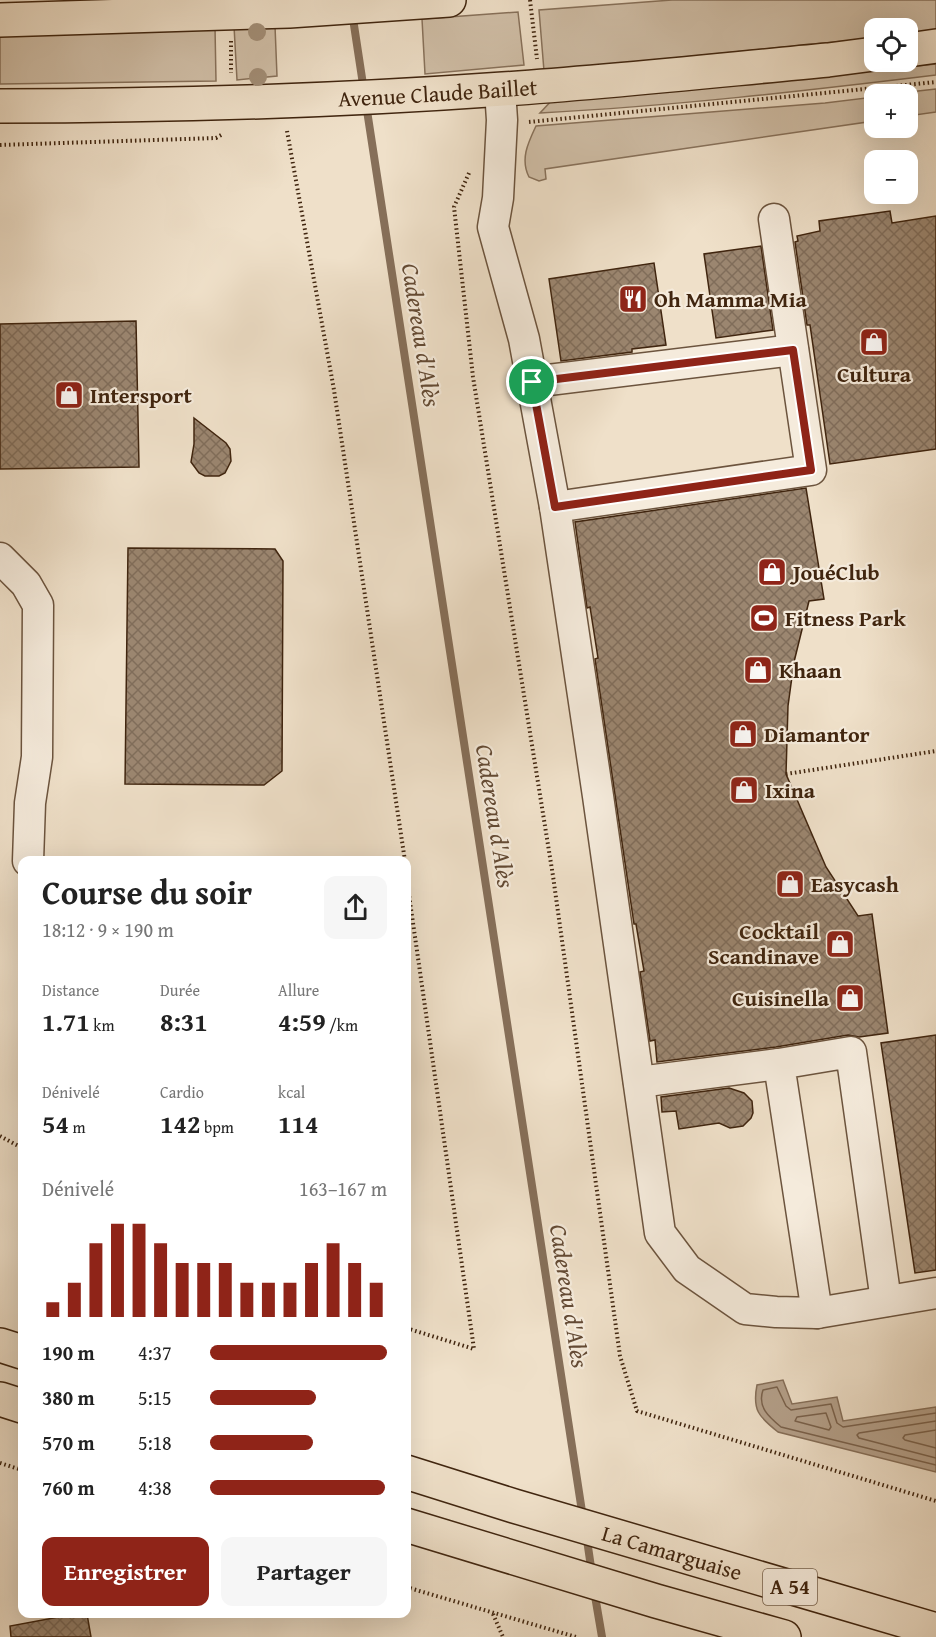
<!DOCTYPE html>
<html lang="fr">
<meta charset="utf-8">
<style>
body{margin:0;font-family:"Gentium Book Plus",serif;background:#f6f6f6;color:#222;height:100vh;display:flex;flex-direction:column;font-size:22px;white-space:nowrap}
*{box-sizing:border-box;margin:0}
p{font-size:20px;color:#767676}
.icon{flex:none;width:33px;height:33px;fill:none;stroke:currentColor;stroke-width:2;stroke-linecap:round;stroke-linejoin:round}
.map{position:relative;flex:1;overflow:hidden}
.details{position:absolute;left:18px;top:856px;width:393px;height:762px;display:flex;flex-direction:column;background:#fff;border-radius:12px;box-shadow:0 6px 24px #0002}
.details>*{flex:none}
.fabs{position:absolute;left:864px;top:18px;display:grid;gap:12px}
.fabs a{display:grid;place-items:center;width:54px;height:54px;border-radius:12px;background:#fff;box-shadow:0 6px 24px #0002;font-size:30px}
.pin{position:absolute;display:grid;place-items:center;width:51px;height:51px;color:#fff;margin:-26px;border:3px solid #fff;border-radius:50%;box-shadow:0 2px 6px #0007}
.round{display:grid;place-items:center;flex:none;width:63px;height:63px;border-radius:12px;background:#f6f6f6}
.headline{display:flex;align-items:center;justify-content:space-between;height:102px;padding:0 24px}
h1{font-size:33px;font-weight:700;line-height:45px}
.figures{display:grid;grid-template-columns:repeat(3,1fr);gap:9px;height:102px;padding:6px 24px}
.figures div{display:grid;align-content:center}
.figures b{font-size:26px;font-weight:700}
.figures small{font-size:16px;font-weight:400}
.figures p{font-size:16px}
.chart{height:168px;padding:12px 24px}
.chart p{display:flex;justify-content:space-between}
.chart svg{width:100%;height:108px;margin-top:6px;stroke:#8f2418;stroke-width:6}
.button{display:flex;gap:12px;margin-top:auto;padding:12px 24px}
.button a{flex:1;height:69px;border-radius:12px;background:#8f2418;color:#fff;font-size:24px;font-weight:700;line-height:69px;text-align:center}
.button a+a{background:#f6f6f6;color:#222}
ul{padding:0 24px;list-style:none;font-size:20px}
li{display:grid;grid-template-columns:96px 72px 1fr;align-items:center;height:45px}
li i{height:15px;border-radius:8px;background:#8f2418}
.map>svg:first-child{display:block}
</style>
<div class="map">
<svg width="936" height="1637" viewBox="0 0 936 1637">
<defs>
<pattern id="building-cross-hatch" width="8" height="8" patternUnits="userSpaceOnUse" patternTransform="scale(1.5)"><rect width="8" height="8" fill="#9b8670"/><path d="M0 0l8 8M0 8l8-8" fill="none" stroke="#806d5a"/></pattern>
</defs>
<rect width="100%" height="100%" fill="#efe0c9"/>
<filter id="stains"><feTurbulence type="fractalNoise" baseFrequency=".00333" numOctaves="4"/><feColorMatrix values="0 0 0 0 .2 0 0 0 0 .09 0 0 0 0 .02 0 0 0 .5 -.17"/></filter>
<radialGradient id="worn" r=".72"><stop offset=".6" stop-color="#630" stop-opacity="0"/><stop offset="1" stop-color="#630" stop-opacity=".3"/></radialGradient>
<g fill="#d1c0a9" stroke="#88725c" stroke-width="1.5">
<path d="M672 0H936V31L908 35V28H874V38L544 71 539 10Z"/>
<path d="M518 12 524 65 425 74 422 19Z"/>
<path d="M234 26H275L277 76 237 80Z"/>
<path d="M215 27 216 81 0 84V30Z"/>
<path d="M936 64V75C804 91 673 106 540 113L554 98 784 80Z"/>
<path d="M936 89V112L908 116V94H891Z"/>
<path d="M874 97V121L545 169 546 179 539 181 529 177C520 159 528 143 536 126L825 103Z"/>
</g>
<path fill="#b4a08a" stroke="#866f59" stroke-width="1.5" d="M783 1380 792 1404 837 1397 843 1421 936 1407V1472L778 1432C759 1417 752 1410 757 1385Z"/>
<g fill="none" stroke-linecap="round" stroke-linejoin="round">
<g stroke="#7a624c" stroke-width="1.5">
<path d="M826 1413 831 1427 829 1430 795 1421 797 1417Z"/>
<path d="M936 1413 843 1427 837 1423 831 1404 791 1410 786 1406 777 1387 763 1390C757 1407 769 1417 781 1427L936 1465"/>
<path d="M936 1421 859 1433 857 1435 859 1438 936 1458"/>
<path d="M936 1430 905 1435 903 1438 905 1440 936 1448"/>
</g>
<g stroke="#866f59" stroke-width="8">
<path d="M352 12 364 91"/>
<path d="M366 104 583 1518"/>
<path d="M586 1533 592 1574"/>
<path d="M594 1590 602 1637"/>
</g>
</g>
<g fill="url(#building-cross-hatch)" stroke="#40250f" stroke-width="1.5">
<path d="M890 211 892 223 936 216V449L830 464 810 325H807L795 242 798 241 797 236 820 231 819 221Z"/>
<path d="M761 246 773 330 716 338 704 254Z"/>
<path d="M654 263 666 345 632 349V352L561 361 549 279Z"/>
<path d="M136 321 139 467 0 469V324Z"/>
<path d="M194 418 226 443 230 449 231 461 225 473 219 476H205L199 473 191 462 194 444Z"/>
<path d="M806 488 824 599 809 601 794 662 788 706 786 774 826 867 858 916 872 914 888 1033 859 1037 848 1035 776 1047 657 1062 655 1040 650 1041 640 972 644 971 636 924H634L595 659 598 658 590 607 587 608 575 522Z"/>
<path d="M128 548 275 549 283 561 282 771 264 785 125 784Z"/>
<path d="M936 1035V1270L915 1273 881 1043Z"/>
<path d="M729 1088 744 1093 752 1101 753 1113 751 1118 743 1126 730 1128 719 1123 679 1129 676 1111 662 1112 661 1097Z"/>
<path d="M75 1614H87L91 1637H11L10 1626Z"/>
</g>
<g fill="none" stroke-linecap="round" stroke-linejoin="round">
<g stroke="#6c543e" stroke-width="33">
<g id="minor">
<path d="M500 90 502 120 498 198 493 227 524 339 555 507 598 796 660 1233 687 1269 745 1309 776 1312 817 1313 936 1293"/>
<path d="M532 382 793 350"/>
<path d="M555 507 811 470 774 219"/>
<path d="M0 558 26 584 38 605 37 757 30 803 28 861"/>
<path d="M639 1082 779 1064"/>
<path d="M817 1313 779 1064 851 1052 886 1301"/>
</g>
</g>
<g stroke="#40250f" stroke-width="36">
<g id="major">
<path d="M0 20 289 11 449 0"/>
<path d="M908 50 936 46"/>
<path id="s1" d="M0 106C167 106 336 101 503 89 611 82 720 70 828 60L874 54"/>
</g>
</g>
<g stroke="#40250f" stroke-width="36">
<g id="highway">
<path d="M0 1345 22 1352"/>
<path d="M0 1399 22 1406"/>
<path id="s2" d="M406 1472 514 1506 936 1630"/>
<path d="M406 1525 656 1601 784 1637"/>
</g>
</g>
<g stroke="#40250f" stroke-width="4" stroke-dasharray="1.5 3" stroke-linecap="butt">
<path d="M530 0 537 59"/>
<path d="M231 41V73"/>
<path d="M529 122 936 82"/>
<path d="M287 131 334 390 405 861"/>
<path d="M0 145 216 138 223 134"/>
<path d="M469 173 454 207 473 377 553 876 620 1356 637 1411 936 1501"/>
<path d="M786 774 936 751"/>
<path d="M406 874 474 1349 406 1328"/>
<path d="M0 1136 22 1148"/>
<path d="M0 1463 22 1470"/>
<path d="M406 1587 576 1637"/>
<path d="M493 1614 503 1637"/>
</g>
<use href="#minor" stroke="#f5ebdc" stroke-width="30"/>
<use href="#major" stroke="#efe0c9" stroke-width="33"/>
<use href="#highway" stroke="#efe0c9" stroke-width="33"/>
</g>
<g fill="#a38f78">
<circle cx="257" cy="32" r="9"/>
<circle cx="258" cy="77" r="9"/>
</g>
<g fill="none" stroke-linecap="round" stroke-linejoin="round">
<g stroke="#fff" stroke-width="12">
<path id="route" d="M793 350 811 470 555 507 532 382Z"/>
</g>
<use href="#route" stroke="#8f2418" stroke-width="8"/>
</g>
<defs>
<g id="restaurant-square" transform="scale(1.5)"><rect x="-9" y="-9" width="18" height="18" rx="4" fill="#8f2418" stroke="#f5ebdc"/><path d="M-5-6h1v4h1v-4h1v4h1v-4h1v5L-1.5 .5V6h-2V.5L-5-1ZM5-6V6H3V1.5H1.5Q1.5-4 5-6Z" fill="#fff"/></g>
<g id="shop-square" transform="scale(1.5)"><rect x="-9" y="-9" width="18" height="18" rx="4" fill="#8f2418" stroke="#f5ebdc"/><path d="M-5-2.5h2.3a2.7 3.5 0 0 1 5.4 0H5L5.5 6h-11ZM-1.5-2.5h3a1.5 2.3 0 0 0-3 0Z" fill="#fff"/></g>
<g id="stadium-square" transform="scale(1.5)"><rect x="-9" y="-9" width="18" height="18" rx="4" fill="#8f2418" stroke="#f5ebdc"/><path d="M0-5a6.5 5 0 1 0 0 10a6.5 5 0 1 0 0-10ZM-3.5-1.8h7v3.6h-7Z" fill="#fff"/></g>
</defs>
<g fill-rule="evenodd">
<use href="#restaurant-square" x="633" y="299"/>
<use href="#shop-square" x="874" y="342"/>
<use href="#shop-square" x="69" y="395"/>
<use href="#shop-square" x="772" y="572"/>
<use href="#stadium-square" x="764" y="618"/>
<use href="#shop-square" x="758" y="670"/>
<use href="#shop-square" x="743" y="734"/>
<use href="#shop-square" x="744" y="790"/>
<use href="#shop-square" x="790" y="884"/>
<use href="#shop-square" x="840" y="944"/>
<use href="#shop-square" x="850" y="998"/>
</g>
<g text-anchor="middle" stroke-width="4.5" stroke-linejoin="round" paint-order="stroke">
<rect fill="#f5ebdc" stroke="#76604c" stroke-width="1.5" x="763" y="1569" width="54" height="36" rx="4.5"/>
<g font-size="21" font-weight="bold" fill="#40250f">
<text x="790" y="1594">A 54</text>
</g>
<g font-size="22" fill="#40250f" stroke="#f5ebdc">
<text dy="8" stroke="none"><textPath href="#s1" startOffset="438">Avenue Claude Baillet</textPath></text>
<text dy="8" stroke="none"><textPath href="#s2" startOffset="278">La Camarguaise</textPath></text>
</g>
<g font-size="22" font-weight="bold" fill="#40250f" stroke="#f5ebdc" text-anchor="start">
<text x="654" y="307">Oh Mamma Mia</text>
<text x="874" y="382" text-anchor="middle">Cultura</text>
<text x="90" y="403">Intersport</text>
<text x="793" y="580">JouéClub</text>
<text x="785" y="626">Fitness Park</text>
<text x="779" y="678">Khaan</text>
<text x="764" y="742">Diamantor</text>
<text x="765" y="798">Ixina</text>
<text x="811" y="892">Easycash</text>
<text x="819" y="939" text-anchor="end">Cocktail<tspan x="819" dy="25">Scandinave</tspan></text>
<text x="829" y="1006" text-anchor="end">Cuisinella</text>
</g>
<g font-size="24" font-style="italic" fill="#634a34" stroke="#f5ebdc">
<text transform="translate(421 335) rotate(81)" y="8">Cadereau d'Alès</text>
<text transform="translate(495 816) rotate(81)" y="8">Cadereau d'Alès</text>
<text transform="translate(569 1296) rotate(81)" y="8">Cadereau d'Alès</text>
</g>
</g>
<rect width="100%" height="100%" filter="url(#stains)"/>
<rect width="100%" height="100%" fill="url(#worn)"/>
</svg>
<div class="fabs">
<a><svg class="icon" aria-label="locate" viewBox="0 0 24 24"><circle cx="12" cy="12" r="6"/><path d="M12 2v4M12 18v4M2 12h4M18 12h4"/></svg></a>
<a>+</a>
<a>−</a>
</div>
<div class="pin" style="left:532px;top:382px;background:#1e9e55"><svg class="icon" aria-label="arrive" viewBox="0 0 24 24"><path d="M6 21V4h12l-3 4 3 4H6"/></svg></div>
<section class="details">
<div class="headline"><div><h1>Course du soir</h1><p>18:12 · 9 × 190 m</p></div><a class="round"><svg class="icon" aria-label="share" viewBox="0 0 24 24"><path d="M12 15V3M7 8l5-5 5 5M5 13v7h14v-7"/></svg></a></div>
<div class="figures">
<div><p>Distance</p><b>1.71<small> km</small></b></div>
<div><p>Durée</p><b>8:31</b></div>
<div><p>Allure</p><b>4:59<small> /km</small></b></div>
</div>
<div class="figures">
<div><p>Dénivelé</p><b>54<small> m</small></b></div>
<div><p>Cardio</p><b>142<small> bpm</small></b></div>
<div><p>kcal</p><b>114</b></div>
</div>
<div class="chart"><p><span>Dénivelé</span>163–167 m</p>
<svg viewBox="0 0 160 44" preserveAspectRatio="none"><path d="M5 44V38M15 44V30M25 44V14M35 44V6M45 44V6M55 44V14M65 44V22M75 44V22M85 44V22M95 44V30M105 44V30M115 44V30M125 44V22M135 44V14M145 44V22M155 44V30"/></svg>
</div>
<ul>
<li><b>190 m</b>4:37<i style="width:100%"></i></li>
<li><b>380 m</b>5:15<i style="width:60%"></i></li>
<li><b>570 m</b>5:18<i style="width:58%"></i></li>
<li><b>760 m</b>4:38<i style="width:99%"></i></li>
</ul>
<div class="button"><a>Enregistrer</a><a>Partager</a></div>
</section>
</div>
